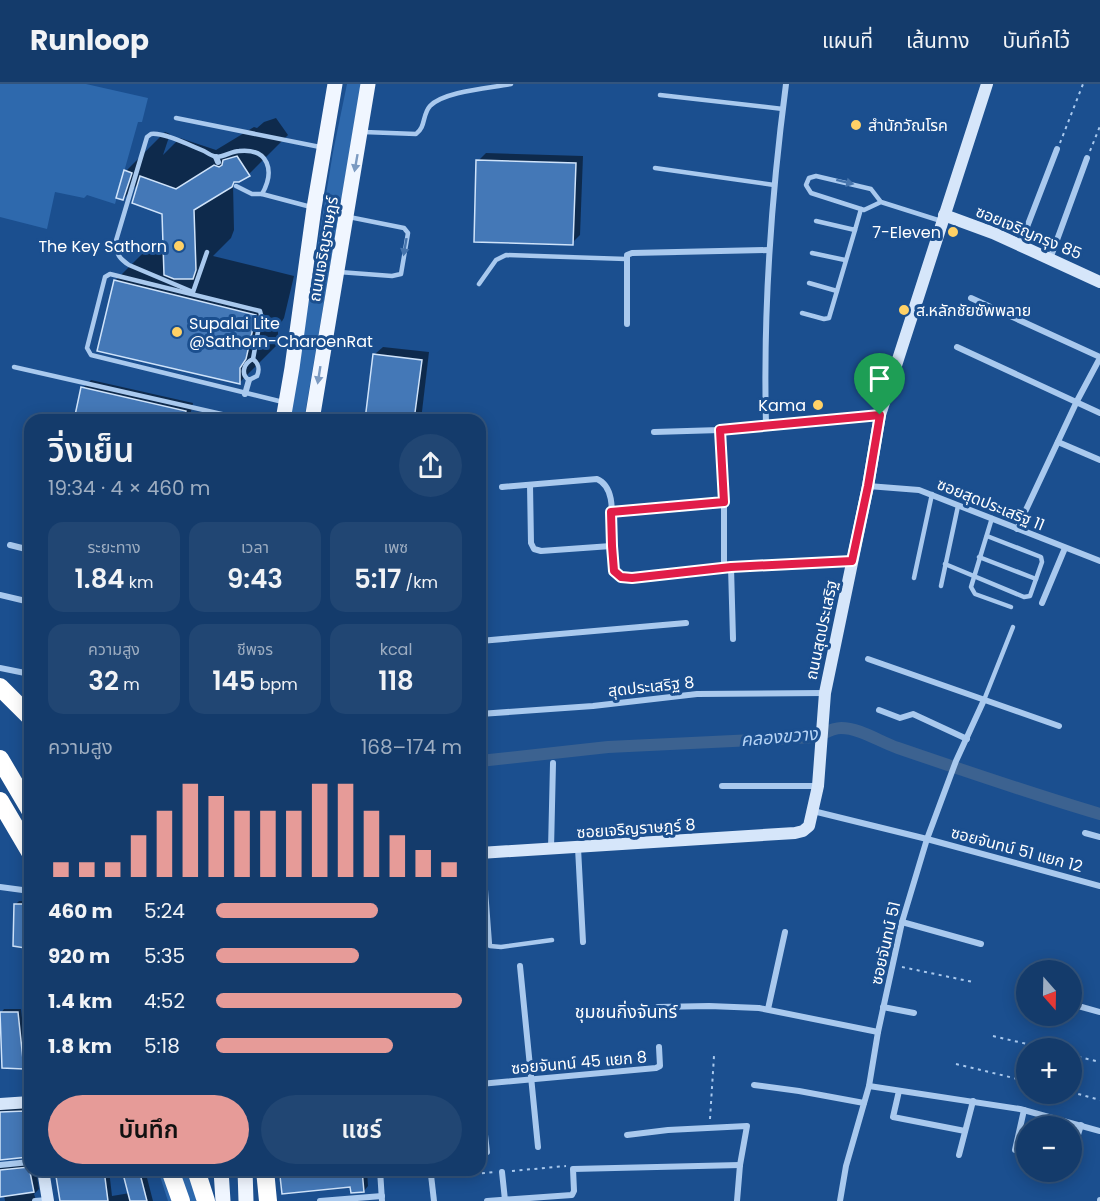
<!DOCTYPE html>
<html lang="th">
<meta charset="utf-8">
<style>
body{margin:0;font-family:Poppins,"Noto Sans Thai",sans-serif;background:#214673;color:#f1f3f6;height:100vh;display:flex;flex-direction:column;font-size:22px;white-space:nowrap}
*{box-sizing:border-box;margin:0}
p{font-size:20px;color:#9dadc1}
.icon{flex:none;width:33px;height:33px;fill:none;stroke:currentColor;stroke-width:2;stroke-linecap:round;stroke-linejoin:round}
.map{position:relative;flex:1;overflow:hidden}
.panel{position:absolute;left:24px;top:330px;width:462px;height:762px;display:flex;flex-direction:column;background:#143b6b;border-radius:18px;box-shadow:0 3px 15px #0003,0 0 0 2px #33557e}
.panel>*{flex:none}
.needle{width:39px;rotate:160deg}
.controls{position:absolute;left:1016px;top:876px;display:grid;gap:12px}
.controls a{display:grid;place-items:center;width:66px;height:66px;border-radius:50%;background:#143b6b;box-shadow:0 3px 15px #0003,0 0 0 2px #33557e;font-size:30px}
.pin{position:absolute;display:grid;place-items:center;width:51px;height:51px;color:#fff;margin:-62px -26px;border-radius:50% 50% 50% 0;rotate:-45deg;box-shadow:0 0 6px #0007}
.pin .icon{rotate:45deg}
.round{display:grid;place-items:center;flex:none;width:63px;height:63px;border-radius:32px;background:#214673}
.overview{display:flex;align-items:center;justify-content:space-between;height:102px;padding:0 24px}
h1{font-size:33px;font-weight:600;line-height:45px}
.metrics{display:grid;grid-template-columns:repeat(3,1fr);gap:9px;height:102px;padding:6px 24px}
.metrics div{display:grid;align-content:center;border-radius:15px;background:#214673;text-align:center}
.metrics b{font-size:26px;font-weight:600}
.metrics small{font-size:16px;font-weight:400}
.metrics p{font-size:16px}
.chart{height:168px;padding:12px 24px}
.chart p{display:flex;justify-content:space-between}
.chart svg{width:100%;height:108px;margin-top:6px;stroke:#e69b98;stroke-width:6}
.action{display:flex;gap:12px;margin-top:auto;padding:12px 24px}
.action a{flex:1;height:69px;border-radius:36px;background:#e69b98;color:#111;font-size:24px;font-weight:600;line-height:69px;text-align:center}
.action a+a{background:#214673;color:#f1f3f6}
ul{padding:0 24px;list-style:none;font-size:20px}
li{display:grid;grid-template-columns:96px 72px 1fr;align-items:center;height:45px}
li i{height:15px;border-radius:8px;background:#e69b98}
header{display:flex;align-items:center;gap:36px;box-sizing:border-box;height:84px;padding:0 30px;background:#143b6b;border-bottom:2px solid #33557e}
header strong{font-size:28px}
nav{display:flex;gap:33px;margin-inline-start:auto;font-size:21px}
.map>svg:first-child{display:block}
</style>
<header>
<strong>Runloop</strong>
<nav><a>แผนที่</a><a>เส้นทาง</a><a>บันทึกไว้</a></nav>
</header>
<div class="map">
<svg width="1100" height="1117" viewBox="0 0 1100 1117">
<rect width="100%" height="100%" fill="#1b4f8f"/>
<g fill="#2e69ad">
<path d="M0 0H86L148 14 142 38H138L115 120 87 111 84 114 55 108 47 145 0 133Z"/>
<path d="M347 0H361L304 336H289L333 68Z"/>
<path d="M158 1086H198L196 1117H168Z"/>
</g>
<g fill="#0007">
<path d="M276 34 288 51 249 90 233 99 234 146 231 154 213 172 294 192 284 234 278 244V260L239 299 116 196 155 157 165 160 164 128 140 98 123 115 126 87 165 48 170 50 163 71 180 54 216 66 254 43 257 44 264 38Z"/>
<path d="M486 69 583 72 580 151 572 159 478 77Z"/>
<path d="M383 263 429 268 421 336H367L375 270Z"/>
<path d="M91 296 193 319 189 336H75L83 304Z"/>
<path d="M19 817H27L30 840 28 859 24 863 15 821Z"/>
<path d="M4 925H21L27 980 23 983 1 929Z"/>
<path d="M29 1022 30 1069 28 1071 0 1074V1025Z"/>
<path d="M0 1078 5 1082 30 1080V1086H36L39 1105 34 1110 36 1116 40 1117H5L4 1111 0 1112Z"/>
<path d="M57 1086H109L112 1112 130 1109 124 1086H145L153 1117H61Z"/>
<path d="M278 1086H367L368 1102 364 1107 352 1102 279 1095Z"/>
</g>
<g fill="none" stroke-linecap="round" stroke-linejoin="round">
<path stroke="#3c6290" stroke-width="12" d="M480 677 608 663 815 653C823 650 832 644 841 644 860 644 880 658 898 664 965 687 1032 710 1100 730"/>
</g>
<g fill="#4478b7" stroke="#cfe3fa" stroke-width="1.5">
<path d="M237 72 250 92 239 98H234L232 103 194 126 196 186 193 195H174L164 191 162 130 132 119 140 92 176 105 214 81 219 83 222 81 223 76Z"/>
<path d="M476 76 576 79 573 161 474 158Z"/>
<path d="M124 86 132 89 123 116 116 114Z"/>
<path d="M114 196 256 231 246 275 240 284V300L97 267Z"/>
<path d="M373 270 422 276 414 336H365Z"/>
<path d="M81 303 186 327 184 336H74Z"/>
<path d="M14 820H24L27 844 25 864 13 862Z"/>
<path d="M0 928H18L24 985 2 984Z"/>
<path d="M25 1027 28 1073 0 1076V1028Z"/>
<path d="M29 1083 34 1108 0 1113V1086Z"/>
<path d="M55 1086H104L108 1117H60Z"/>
<path d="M122 1086H139L147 1117H130Z"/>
<path d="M319 1086H362L364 1108 351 1109 350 1103 282 1110 280 1092Z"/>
</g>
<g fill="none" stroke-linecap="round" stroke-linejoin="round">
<g stroke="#a9c9ee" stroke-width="2" stroke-dasharray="3 4.5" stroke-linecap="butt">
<path d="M1060 59 1083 0"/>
<path d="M1090 67 1100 42"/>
<path d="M902 883 973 898"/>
<path d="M1033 938 1036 932"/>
<path d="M993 952 1044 964"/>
<path d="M1071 971 1100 978"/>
<path d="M956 980 1026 997"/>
<path d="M1071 1008 1100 1016"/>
<path d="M710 1035 714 972"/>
<path d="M512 1087 566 1082"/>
<path d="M467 1091 494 1088"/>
</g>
<g stroke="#a9c9ee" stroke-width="4.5">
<path d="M660 11 783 25"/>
<path d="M176 34 320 63"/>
<path d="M364 48 416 50C426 43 422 31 430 22 444 7 491 4 511 0"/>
<path d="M655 84 774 101"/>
<path d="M236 102 252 110H262"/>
<path d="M881 118 864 126 811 109 806 101 809 94 816 92 871 105 881 118 941 137"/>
<path d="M816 137 855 146 861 125"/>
<path d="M207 168 193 208 129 181C120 175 117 171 115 160L147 53 151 50C164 48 191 62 204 67 207 69 213 72 216 73 224 73 232 67 239 67 269 64 275 87 262 110L311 123"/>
<path d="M812 169 845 176"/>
<path d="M339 188 392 192 401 190 408 149 404 144 349 133"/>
<path d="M809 199 837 207"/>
<path d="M479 200 496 176 506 171 626 175"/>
<path d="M802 229 824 235 829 234 855 146"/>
<path d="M253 275C259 280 260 285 257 292L249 296C240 290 244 279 253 275L261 231 260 227 110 190 105 193 87 264 91 271 283 318"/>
<path d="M14 283 248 336"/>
<path d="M992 434 971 503 975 510 1011 523"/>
<path d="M979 473 1036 495"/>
<path d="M945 480 1024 513 1030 512 1042 478 1041 473 987 452"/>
<path d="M914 494 932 410"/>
<path d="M941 502 958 422"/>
<path d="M984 616 1013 543"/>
<path d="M483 769 490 862 501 863 552 856"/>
</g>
<g stroke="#a9c9ee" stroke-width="6">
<path d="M216 73 218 78"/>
<path d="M1020 161 1057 65"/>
<path d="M1050 175 1087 74"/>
<path d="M971 214 1100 273"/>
<path d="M627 240V171L632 169 769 166"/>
<path d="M957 263 1100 329"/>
<path d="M245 310 249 296"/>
<path d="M766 341C763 227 771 114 786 0"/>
<path d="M720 346 724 418V484"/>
<path d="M654 348 720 346 880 331"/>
<path d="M1058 358 1100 376"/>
<path d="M530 401 531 459 534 465 541 467 611 462"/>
<path d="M868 402 919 406 1100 477"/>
<path d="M502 403 597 395C627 408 599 472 621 493L632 494 731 483 852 477"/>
<path d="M611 428 724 418"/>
<path d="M1017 445 1077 317 1100 274"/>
<path d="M10 461 30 466"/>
<path d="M731 483 733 555"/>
<path d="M0 511 30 518"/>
<path d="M1042 519 1065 464"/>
<path d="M480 557 686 539"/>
<path d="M868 575 1059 642"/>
<path d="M0 584 30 590"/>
<path d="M879 626 900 634 913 630 967 655"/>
<path d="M480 630 593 622 697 610 824 609"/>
<path d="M722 702H818"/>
<path d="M813 727 927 755 1100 802"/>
<path d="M1085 749 1100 753"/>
<path d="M578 764 583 858"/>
<path d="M551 765 553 679"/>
<path d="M0 803 30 807"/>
<path d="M902 838 981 860"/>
<path d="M520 882 538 1063"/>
<path d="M1071 920 1100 928"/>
<path d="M658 923 709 922 759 924 878 948"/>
<path d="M883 923 914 929"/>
<path d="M768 925 785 848"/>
<path d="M480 1000 656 984 660 982 659 963"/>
<path d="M754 1001 799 1007 864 1019"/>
<path d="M869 1002 1020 1025 1100 1047"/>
<path d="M480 1007 487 1068"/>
<path d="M899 1007 893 1033 965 1047"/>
<path d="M627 1051 668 1046 747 1042 740 1081 737 1117"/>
<path d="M1015 1066 1024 1026"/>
<path d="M959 1071 973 1017"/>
<path d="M1071 1074 1081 1041"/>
<path d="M0 1081 30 1078"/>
<path d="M380 1086 382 1117"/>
<path d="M502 1088 505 1116"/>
<path d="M1066 1090 1067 1088"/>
<path d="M431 1091 434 1117"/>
<path d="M35 1117 47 1116"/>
<path d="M320 1117 382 1112"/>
<path d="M487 1117 572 1111 574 1107 573 1085 740 1081"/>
<path d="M840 1117 846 1082 869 1002 878 948 902 838 927 755 956 677 984 616"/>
<path d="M1100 1117V1116"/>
</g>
<g stroke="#d6e6fa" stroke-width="12">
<path d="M944 131 993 149 1100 198"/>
<path d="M480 769 795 749 803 747 809 742 818 702 825 609 868 402 880 331 987 0"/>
<path d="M0 1020 30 1018"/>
<path d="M43 1086 48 1117"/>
</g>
<g stroke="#f0f6ff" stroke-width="15">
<path d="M283 336 292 284 314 124 335 0"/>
<path d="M312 336 368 0"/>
<path d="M221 1086 223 1117"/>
<path d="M245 1086 246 1117"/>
</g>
<g stroke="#fff" stroke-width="18">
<path d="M0 603 30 633"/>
<path d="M0 675 30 726"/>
<path d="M0 717 30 768"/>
<path d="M170 1086 181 1117"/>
<path d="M196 1086 206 1117"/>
<path d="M265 1086 268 1117"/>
</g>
</g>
<defs><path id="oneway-solid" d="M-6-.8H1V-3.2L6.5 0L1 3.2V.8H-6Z" transform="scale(1.5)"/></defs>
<g fill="#7b9ac1">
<use href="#oneway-solid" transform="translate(356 79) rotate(100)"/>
<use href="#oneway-solid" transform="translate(319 291) rotate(99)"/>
</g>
<g fill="#4674ac">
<use href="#oneway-solid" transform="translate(845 98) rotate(14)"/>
<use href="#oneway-solid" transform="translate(405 163) rotate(100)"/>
</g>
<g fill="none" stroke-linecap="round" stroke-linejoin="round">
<g stroke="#fff" stroke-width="12">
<path id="route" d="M880 331 868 402 852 477 731 483 632 494 621 493 614 487 612 462 611 428 724 418 720 346Z"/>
</g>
<use href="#route" stroke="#e11d48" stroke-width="8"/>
</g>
<g fill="#ffd166" stroke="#1b4f8f" stroke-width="2">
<circle cx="856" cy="41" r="6"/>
<circle cx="953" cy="148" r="6"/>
<circle cx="179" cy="162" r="6"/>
<circle cx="904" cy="226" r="6"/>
<circle cx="177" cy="248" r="6"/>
<circle cx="818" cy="321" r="6"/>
</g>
<g text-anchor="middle" stroke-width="6" stroke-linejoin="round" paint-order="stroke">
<g font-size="16" fill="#fff" stroke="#1b4f8f" text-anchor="start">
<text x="868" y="47">สำนักวัณโรค</text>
<text x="941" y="154" text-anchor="end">7-Eleven</text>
<text x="167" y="168" text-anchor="end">The Key Sathorn</text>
<text x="916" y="232">ส.หลักชัยซัพพลาย</text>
<text x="189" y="245">Supalai Lite<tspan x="189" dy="18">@Sathorn-CharoenRat</tspan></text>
<text x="806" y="327" text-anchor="end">Kama</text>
</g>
<g font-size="16" fill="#fff" stroke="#1b4f8f">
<text transform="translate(1029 148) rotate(23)" y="6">ซอยเจริญกรุง 85</text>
<text transform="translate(323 165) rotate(-80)" y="6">ถนนเจริญราษฎร์</text>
<text transform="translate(991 420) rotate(22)" y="6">ซอยสุดประเสริฐ 11</text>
<text transform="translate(821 546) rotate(-78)" y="6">ถนนสุดประเสริฐ</text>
<text transform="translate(651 602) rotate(-6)" y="6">สุดประเสริฐ 8</text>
<text transform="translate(636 744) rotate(-4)" y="6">ซอยเจริญราษฎร์ 8</text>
<text transform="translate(1017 765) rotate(15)" y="6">ซอยจันทน์ 51 แยก 12</text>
<text transform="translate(885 859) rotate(-77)" y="6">ซอยจันทน์ 51</text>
<text transform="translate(579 978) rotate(-5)" y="6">ซอยจันทน์ 45 แยก 8</text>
</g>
<g font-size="18" font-style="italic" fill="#b5d3f5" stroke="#1b4f8f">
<text transform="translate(779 653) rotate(-5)" y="6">คลองขวาง</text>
</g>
<g font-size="18" fill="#fff" stroke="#1b4f8f">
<text x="626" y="934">ชุมชนกิ่งจันทร์</text>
</g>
</g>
</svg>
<div class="controls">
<a><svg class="needle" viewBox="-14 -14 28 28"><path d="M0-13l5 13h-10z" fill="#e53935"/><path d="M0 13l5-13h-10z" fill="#9dadc1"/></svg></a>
<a>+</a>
<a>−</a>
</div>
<div class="pin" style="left:880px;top:331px;background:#1e9e55"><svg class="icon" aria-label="arrive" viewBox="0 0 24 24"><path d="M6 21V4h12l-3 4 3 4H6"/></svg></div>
<section class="panel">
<div class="overview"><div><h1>วิ่งเย็น</h1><p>19:34 · 4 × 460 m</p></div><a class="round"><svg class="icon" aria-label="share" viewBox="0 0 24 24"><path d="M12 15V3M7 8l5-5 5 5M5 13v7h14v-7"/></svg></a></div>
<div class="metrics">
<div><p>ระยะทาง</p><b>1.84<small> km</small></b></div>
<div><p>เวลา</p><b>9:43</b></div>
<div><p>เพซ</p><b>5:17<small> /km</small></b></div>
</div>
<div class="metrics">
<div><p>ความสูง</p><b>32<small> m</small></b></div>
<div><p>ชีพจร</p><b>145<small> bpm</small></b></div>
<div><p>kcal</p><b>118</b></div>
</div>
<div class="chart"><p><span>ความสูง</span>168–174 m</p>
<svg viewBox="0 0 160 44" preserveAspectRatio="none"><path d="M5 44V38M15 44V38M25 44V38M35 44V27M45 44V17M55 44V6M65 44V11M75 44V17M85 44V17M95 44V17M105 44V6M115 44V6M125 44V17M135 44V27M145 44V33M155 44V38"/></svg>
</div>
<ul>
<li><b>460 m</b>5:24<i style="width:66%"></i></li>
<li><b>920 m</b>5:35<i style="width:58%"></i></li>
<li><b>1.4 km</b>4:52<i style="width:100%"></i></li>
<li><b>1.8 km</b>5:18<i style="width:72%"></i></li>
</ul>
<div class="action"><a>บันทึก</a><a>แชร์</a></div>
</section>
</div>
